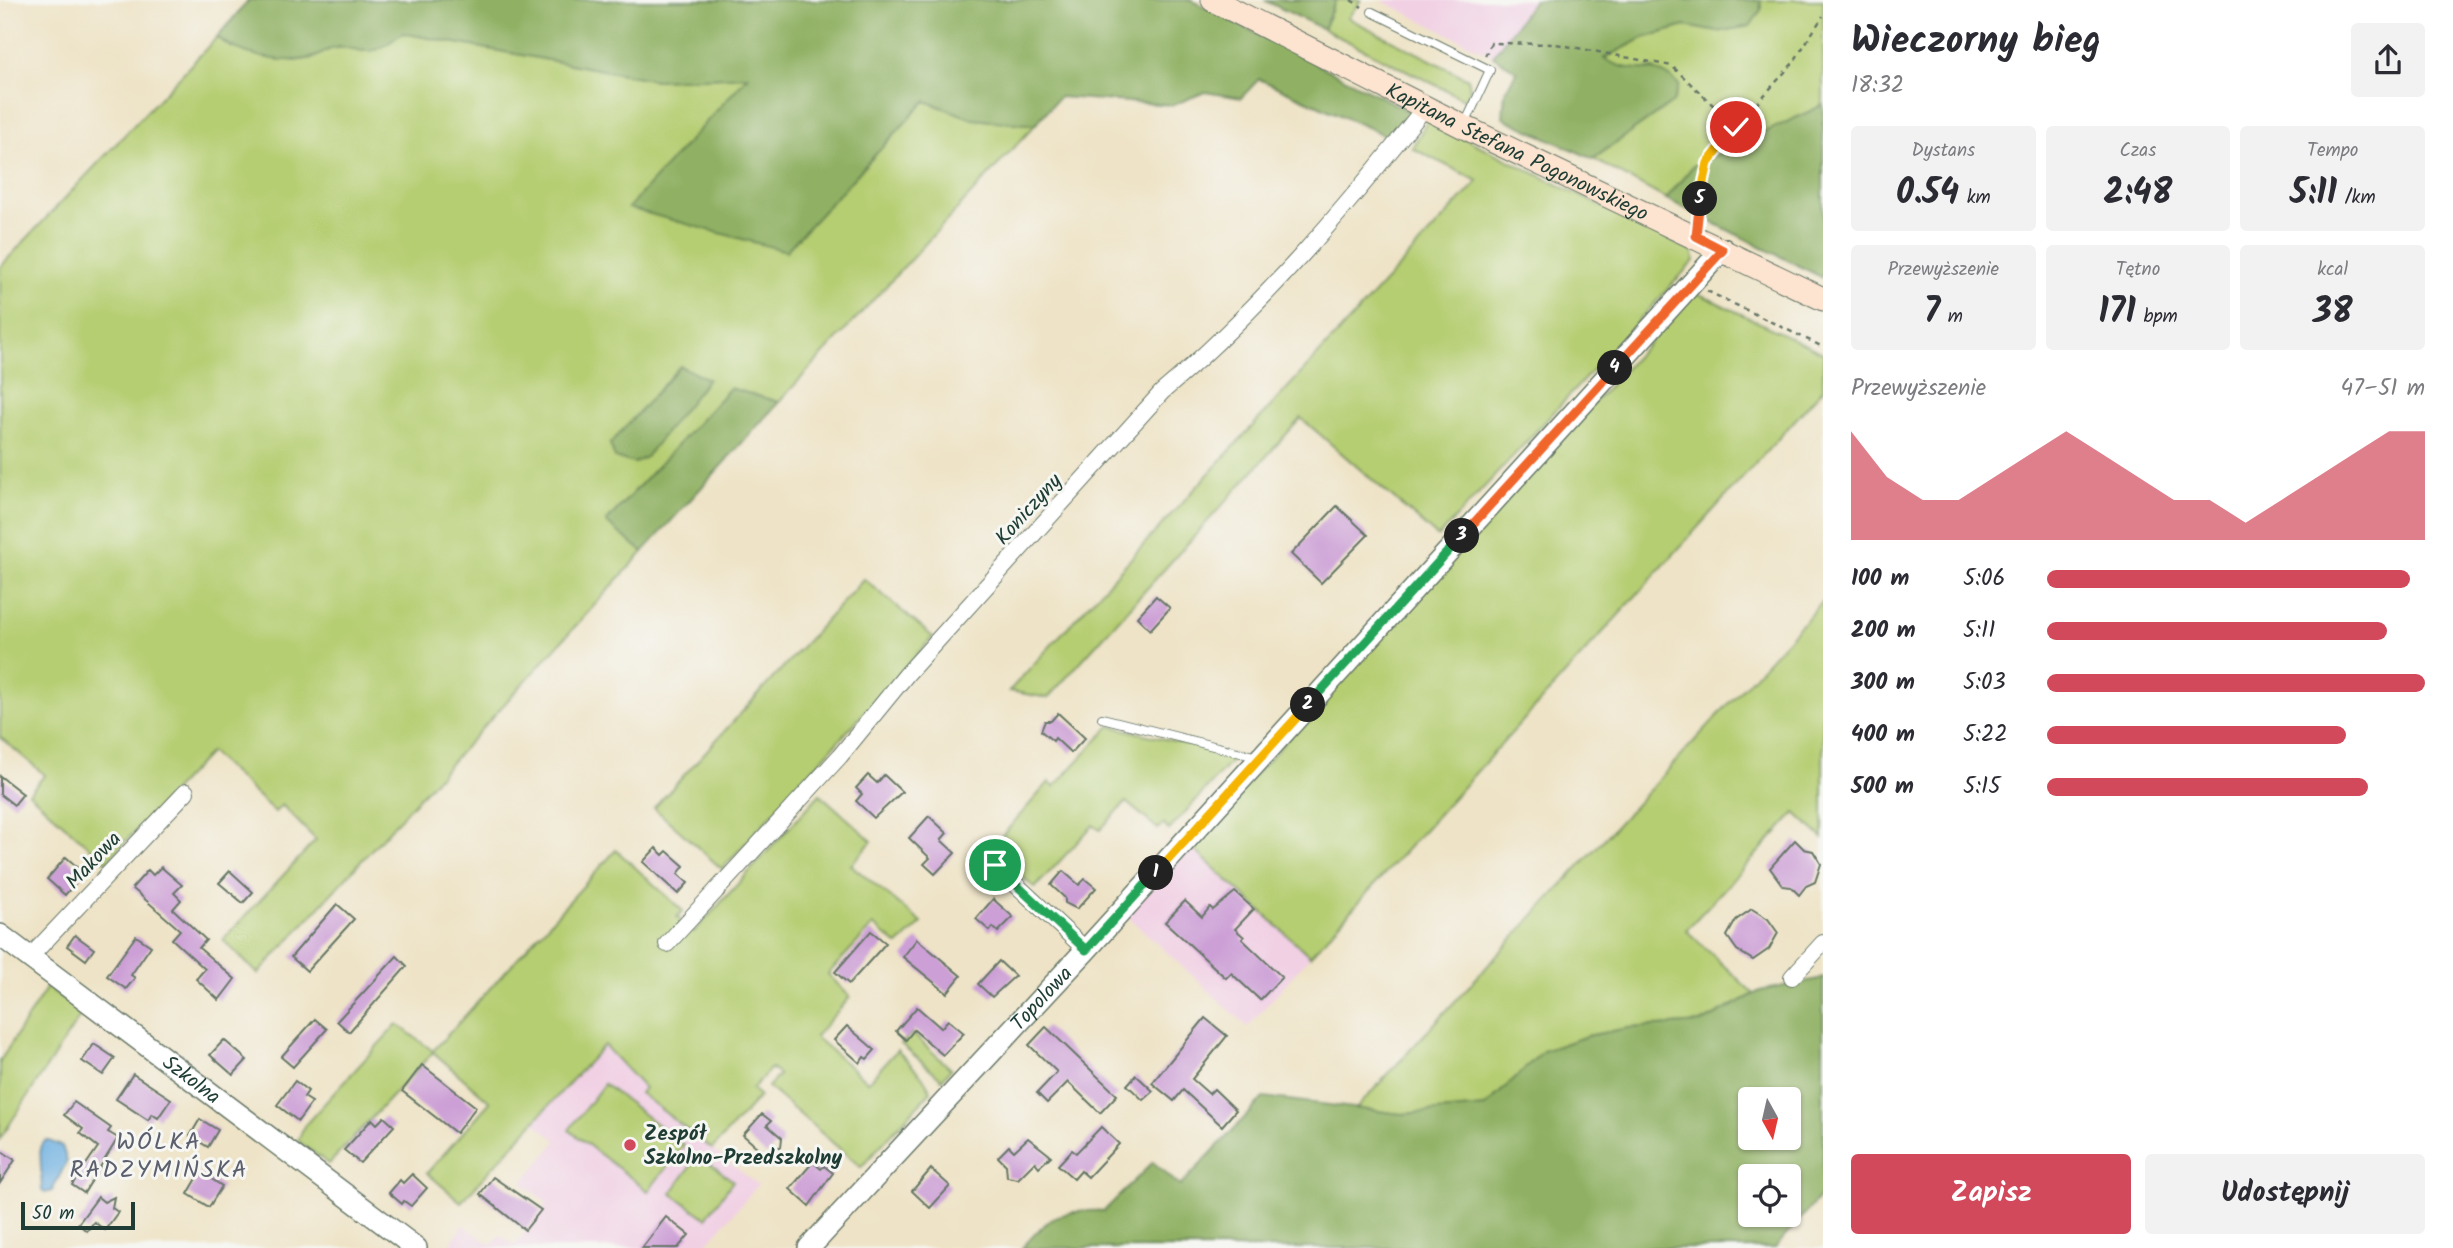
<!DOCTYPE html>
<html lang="pl">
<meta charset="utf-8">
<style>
body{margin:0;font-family:Kalam,sans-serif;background:#f2f2f3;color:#2b2b33;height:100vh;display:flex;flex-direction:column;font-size:26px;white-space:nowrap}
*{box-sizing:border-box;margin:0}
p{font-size:23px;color:#7c7c81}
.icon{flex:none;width:38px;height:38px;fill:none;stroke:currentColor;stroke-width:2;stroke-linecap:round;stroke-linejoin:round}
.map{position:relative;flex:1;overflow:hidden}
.drawer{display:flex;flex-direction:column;background:#fff;width:630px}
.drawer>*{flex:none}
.needle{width:46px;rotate:172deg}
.tools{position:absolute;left:1738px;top:1087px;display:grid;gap:14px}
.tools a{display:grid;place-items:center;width:63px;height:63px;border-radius:7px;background:#fff;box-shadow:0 2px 5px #0004;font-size:35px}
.scale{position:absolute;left:21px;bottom:18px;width:114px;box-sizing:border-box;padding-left:7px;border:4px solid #1f3d34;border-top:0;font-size:19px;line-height:24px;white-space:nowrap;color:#1f3d34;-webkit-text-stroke:5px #f6f6f2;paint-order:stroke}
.pin{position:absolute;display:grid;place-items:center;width:60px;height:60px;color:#fff;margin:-30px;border:4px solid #fff;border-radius:50%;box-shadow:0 2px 7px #0007}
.km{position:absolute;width:35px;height:35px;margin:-18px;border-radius:50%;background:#222;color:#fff;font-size:19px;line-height:35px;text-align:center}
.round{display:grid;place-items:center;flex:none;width:74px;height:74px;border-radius:7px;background:#f2f2f3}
.summary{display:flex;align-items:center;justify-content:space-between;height:119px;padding:0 28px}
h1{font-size:38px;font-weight:600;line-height:52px}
.stats{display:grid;grid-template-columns:repeat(3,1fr);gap:10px;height:119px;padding:7px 28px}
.stats div{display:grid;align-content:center;border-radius:7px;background:#f2f2f3;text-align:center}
.stats b{font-size:35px;font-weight:600}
.stats small{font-size:19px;font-weight:400}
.stats p{font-size:19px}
.chart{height:196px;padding:14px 28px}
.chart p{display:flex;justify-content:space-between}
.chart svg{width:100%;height:126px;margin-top:7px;fill:#d1495b;opacity:.7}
.button{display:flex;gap:14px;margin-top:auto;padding:14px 28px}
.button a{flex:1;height:80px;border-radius:7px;background:#d1495b;color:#fff;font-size:28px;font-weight:600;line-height:80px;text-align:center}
.button a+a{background:#f2f2f3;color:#2b2b33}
ul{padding:0 28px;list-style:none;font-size:23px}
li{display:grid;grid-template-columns:112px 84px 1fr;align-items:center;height:52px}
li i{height:18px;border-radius:9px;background:#d1495b}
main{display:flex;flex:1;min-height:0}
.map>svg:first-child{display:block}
</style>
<main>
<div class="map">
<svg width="1823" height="1248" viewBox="0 0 1823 1248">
<rect width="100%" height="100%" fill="#f6f6f2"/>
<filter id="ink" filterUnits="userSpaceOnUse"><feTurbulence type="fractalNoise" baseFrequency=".0143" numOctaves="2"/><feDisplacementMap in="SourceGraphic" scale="14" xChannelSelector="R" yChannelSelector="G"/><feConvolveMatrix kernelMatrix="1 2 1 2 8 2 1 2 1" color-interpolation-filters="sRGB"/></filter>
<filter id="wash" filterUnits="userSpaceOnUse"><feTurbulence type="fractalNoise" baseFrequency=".00686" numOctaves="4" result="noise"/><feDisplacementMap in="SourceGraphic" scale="28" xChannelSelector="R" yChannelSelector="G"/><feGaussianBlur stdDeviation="1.57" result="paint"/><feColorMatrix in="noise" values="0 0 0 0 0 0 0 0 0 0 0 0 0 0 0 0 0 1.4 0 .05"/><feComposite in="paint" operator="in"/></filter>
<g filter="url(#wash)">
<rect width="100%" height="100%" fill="#eee3c6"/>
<g fill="#f1d0e4">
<path d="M1385 0H1534L1493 56 1384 2Z"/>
<path d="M1190 846 1310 956 1248 1027 1126 915Z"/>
<path d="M604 1044 644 1088 640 1093 758 1185 703 1248H458L451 1243 463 1225 491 1245 500 1235 515 1245 547 1203 522 1183 557 1141 534 1122Z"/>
</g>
<g fill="#b6ce72" stroke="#6a8653" stroke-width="2">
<path d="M1336 0H1361L1348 18 1468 79 1470 88 1466 100 1323 29Z"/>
<path d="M1760 0H1823V105L1693 166 1666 199 1593 159 1673 102 1654 69 1625 70 1603 59 1643 38 1685 26 1718 32 1761 10Z"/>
<path d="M402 33 656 80 749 76 786 251 925 101 973 119 1035 125 779 402 730 389 606 522 643 552 258 974 223 940 316 840 282 805 275 812 210 752 106 862 29 793 45 775 0 737V267L217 37 230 47 295 61 314 58 330 49 347 47 376 50Z"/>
<path d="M1428 120 1693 252 1694 261 1438 537 1301 418 1048 698 1009 691 1478 181 1412 148Z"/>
<path d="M1695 292 1823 353V389L1310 956 1190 846Z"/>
<path d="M864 579 933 637 722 869 654 808Z"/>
<path d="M1823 601V838L1795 813 1686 930 1754 994 1701 1023 1628 1028 1587 1036 1543 1051 1485 1107 1402 1114 1356 1109Z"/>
<path d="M1110 726 1236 756 1169 830 1163 824 1158 829 1126 802 1100 830 1093 825 1035 888 995 852 994 845 1049 782 1054 787Z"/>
<path d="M820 794 872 841 851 865 922 923 898 945 873 925 828 974 850 997 815 1037 868 1082 897 1050 922 1076 931 1091 861 1167 768 1087 779 1075 771 1068 752 1089 760 1096 712 1149 640 1093 644 1088 604 1045 461 1202 427 1173 490 1102 433 1052 329 1164 298 1141 304 1126 397 1024 433 1051 616 850 683 911 677 917 694 932Z"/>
<path d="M47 987 82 1013 0 1139V1061Z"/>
<path d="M912 1033 951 1069 942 1079 901 1044Z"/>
<path d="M604 1084 684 1145 648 1191 569 1130Z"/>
<path d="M699 1155 733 1181 706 1218 671 1193Z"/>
</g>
<g fill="#90b164" stroke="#58774c" stroke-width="2" fill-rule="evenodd">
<path d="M249 0H1191L1411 112 1389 137 1259 79 1241 98 1205 92 1173 105 1059 97 1035 125 973 119 925 101 786 251 628 208 748 76 656 80 402 33C393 40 380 51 369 51 355 52 345 44 331 49 324 51 318 57 311 58 283 65 239 55 217 37Z"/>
<path d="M1264 0H1336L1323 29Z"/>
<path d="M1534 0H1760L1761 10 1750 26 1718 32 1685 26 1643 38 1604 58C1634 79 1654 58 1679 85L1673 102 1593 159 1503 118 1505 92 1517 71 1493 56Z"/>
<path d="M1823 105V278L1666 199 1693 166Z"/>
<path d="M680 366 708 379 646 457 635 463 615 458 610 444Z"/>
<path d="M730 388 779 402 643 552 606 522Z"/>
<path d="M1823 978V1193L1775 1248H1022C1050 1216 1060 1209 1104 1211L1153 1162 1180 1186 1264 1097 1402 1114 1485 1107 1543 1051 1587 1036 1628 1028 1701 1023 1760 991ZM1750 1099H1788V1138H1750ZM1750 1176H1788V1214H1750Z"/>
</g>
<path fill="#6baee0" stroke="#45768a" stroke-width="2" d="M46 1140 62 1146 67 1161 52 1191 45 1193 42 1191 40 1147Z"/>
<g id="blocks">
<g fill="#cc9fd6">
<path d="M1337 506 1368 535 1321 583 1291 554Z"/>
<path d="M1156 596 1170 608 1150 630 1137 617Z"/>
<path d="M1058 713 1085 738 1071 753 1055 738 1053 741 1041 731 1045 721H1051Z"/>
<path d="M868 775 877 783 884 775 902 792 874 818 856 801 862 794 856 788Z"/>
<path d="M0 776 23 794 14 805 0 794Z"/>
<path d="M929 816 947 833 941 840 955 853 935 874 924 864 930 858 909 838Z"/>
<path d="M1795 840 1804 849 1813 851 1821 864 1815 882 1806 886 1799 895 1791 887 1783 886 1770 868Z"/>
<path d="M656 848 663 855 667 851 684 866 678 874 688 883 678 894 643 862Z"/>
<path d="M66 857 84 873 65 895 47 879Z"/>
<path d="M161 867 182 885 174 893 181 900 173 909 206 940 199 948 235 979 219 1000 196 979 205 969 172 939 180 930 132 888 148 870 153 875Z"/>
<path d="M230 871 253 892 243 903 219 883Z"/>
<path d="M1063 871 1079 885 1085 879 1096 888 1077 909 1065 903V898L1051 885Z"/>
<path d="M1235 892 1254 909 1235 929 1244 937 1242 939 1282 977 1260 1000 1231 973 1226 978 1165 922 1185 901 1202 917 1210 907 1213 910Z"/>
<path d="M993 899 1013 917 998 932 993 927 990 931 976 919Z"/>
<path d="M337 904 354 919 307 971 291 957Z"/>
<path d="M1752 909 1768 919 1778 933 1769 949 1753 960 1737 950 1727 936 1736 920Z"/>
<path d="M871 931 886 943 849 984 835 972Z"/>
<path d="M75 935 94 949 86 960 67 946Z"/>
<path d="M136 936 151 946 131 975 135 978 126 989 107 976Z"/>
<path d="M917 939 961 976 947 993 903 957Z"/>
<path d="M397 956 407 966 349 1032 337 1021Z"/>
<path d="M999 961 1015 976 992 997 978 984Z"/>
<path d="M917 1007 941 1028 948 1020 964 1033 943 1055 914 1030 906 1040 896 1031Z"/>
<path d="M1205 1018 1227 1036 1192 1079 1209 1094 1214 1089 1236 1110 1222 1126 1183 1090 1174 1101 1152 1083Z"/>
<path d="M315 1019 327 1029 293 1067 281 1057Z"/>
<path d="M847 1026 875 1050 867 1059 864 1057 860 1063 834 1040Z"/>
<path d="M1046 1027 1117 1095 1100 1113 1068 1082 1047 1103 1037 1093 1057 1072 1029 1045Z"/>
<path d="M224 1040 247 1060 233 1075 210 1055Z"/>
<path d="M94 1044 115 1058 103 1075 82 1061Z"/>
<path d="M422 1065 476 1107 456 1133 402 1091Z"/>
<path d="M133 1074 171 1099 158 1118 152 1114 148 1120 116 1099Z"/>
<path d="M1136 1075 1153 1091 1143 1100 1127 1085Z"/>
<path d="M295 1081 308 1091 304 1097 312 1102 298 1121 277 1105Z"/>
<path d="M74 1102 111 1128 108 1132 118 1138 84 1193 72 1185 98 1147 80 1133 83 1129 64 1115Z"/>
<path d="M762 1114 771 1121 767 1125 782 1138 781 1147H774L766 1155 743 1135Z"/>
<path d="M384 1117 394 1126 360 1163 344 1150 372 1119 377 1124Z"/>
<path d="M200 1119 218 1130 208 1147 190 1136Z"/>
<path d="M1101 1127 1119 1144 1088 1177 1081 1171 1074 1179 1058 1165 1072 1150 1076 1153Z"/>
<path d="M1028 1138 1051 1156 1039 1167 1035 1162 1018 1179 1007 1177 1006 1165 998 1157 1009 1146 1014 1151Z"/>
<path d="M0 1150 15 1160 0 1183Z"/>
<path d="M813 1162 821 1169 824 1166 833 1173 809 1206 790 1189Z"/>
<path d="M931 1169 950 1186 930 1208 912 1191Z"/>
<path d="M204 1174 222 1186 209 1207 188 1194 199 1175Z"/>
<path d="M412 1174 427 1188 411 1206 404 1201 402 1204 389 1193 400 1180 403 1183Z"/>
<path d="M493 1177 541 1210 525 1230 480 1194Z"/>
<path d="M98 1197 104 1202 114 1197 112 1208 118 1212 105 1230 94 1222 87 1231 78 1224Z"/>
<path d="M666 1217 689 1235 678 1248H642Z"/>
</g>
</g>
</g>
<g filter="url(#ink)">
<use href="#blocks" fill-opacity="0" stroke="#677767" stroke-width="2"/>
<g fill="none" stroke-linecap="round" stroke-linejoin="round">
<g stroke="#677767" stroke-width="10">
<g id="service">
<path d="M1372 12 1490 70 1465 124"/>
<path d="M1102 718 1257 757"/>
</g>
</g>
<g stroke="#677767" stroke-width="18">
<g id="minor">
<path d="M995 865 1086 950"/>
<path d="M667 944 840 756 907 674 1162 392C1259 310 1347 207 1425 107"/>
<path d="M30 957 186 792"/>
<path d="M1792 977 1823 943"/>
</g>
</g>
<g stroke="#677767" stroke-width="24">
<g id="tertiary">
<path id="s1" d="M0 935 416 1248"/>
<path id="s2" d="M809 1248 1086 950 1723 249"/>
</g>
</g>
<g stroke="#677767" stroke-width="25">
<g id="secondary">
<path id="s3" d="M1213 0 1464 127 1823 299"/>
</g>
</g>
<g stroke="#677767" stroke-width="2.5" stroke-dasharray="5 5" stroke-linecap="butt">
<path d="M1351 0 1362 7"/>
<path d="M1485 56 1491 43 1556 44 1672 66 1736 127C1705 166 1703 169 1698 219"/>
<path d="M1736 127 1793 63 1823 16"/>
<path d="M1707 291 1823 347"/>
</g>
<use href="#service" stroke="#fff" stroke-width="8"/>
<use href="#minor" stroke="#fff" stroke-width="16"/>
<use href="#tertiary" stroke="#fff" stroke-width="21"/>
<use href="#secondary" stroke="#fde4d1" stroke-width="23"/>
</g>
</g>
<g fill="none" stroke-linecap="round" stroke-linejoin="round" filter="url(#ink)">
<g stroke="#fff" stroke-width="14">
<path id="split-1" d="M995 865 1086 950 1156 873"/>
</g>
<g stroke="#fff" stroke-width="14">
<path id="split-2" d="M1156 873 1308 705"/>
</g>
<g stroke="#fff" stroke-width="14">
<path id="split-3" d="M1308 705 1462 536"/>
</g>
<g stroke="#fff" stroke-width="14">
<path id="split-4" d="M1462 536 1615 368"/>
</g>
<g stroke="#fff" stroke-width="14">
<path id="split-5" d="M1615 368 1723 250 1696 236 1700 199"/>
</g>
<g stroke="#fff" stroke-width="14">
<path id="split-6" d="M1700 199 1708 163 1736 127"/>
</g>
<use href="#split-1" stroke="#22a559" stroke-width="9"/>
<use href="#split-2" stroke="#f5b400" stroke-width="9"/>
<use href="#split-3" stroke="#22a559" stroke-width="9"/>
<use href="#split-4" stroke="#f0652b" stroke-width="9"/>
<use href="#split-5" stroke="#f0652b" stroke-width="9"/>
<use href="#split-6" stroke="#f5b400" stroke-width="9"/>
</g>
<circle fill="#d1495b" stroke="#f6f6f2" stroke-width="2.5" cx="630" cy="1145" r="7"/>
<g text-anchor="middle" stroke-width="6" stroke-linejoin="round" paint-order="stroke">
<g font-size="21" fill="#1f3d34" stroke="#f6f6f2">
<text dy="7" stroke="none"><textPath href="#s3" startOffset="340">Kapitana Stefana Pogonowskiego</textPath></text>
<text transform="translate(1028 509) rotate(-48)" y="7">Koniczyny</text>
<text transform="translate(93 860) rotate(-47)" y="7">Makowa</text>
<text dy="7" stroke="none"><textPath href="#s2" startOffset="341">Topolowa</textPath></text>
<text dy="7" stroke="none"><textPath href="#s1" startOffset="240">Szkolna</textPath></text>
</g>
<g font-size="21" font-weight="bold" fill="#1f3d34" stroke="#f6f6f2" text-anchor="start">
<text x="644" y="1140">Zespół<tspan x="644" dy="24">Szkolno-Przedszkolny</tspan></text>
</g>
<g font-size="24" letter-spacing="2" fill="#5c5f6d" stroke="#f6f6f2">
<text x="159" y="1149">WÓLKA<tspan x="159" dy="28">RADZYMIŃSKA</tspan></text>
</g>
</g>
</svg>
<div class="tools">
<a><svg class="needle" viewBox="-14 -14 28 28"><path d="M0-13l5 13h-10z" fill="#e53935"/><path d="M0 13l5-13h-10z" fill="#7c7c81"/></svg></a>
<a><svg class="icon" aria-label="locate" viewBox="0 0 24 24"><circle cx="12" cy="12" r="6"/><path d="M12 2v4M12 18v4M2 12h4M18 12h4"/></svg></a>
</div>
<div class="scale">50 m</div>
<div class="pin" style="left:995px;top:865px;background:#1e9e55"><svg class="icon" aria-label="arrive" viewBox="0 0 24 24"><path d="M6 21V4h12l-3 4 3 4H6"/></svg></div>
<div class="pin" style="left:1736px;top:127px;background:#d93025"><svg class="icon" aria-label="check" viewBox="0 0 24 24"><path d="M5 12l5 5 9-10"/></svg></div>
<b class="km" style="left:1156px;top:873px">1</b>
<b class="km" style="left:1308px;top:705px">2</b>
<b class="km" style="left:1462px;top:536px">3</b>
<b class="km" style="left:1615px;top:368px">4</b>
<b class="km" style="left:1700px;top:199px">5</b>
</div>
<section class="drawer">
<div class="summary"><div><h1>Wieczorny bieg</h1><p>18:32</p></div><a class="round"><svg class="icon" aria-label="share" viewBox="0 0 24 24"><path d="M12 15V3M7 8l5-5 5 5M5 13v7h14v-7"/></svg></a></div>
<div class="stats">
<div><p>Dystans</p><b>0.54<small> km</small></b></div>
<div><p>Czas</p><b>2:48</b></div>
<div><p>Tempo</p><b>5:11<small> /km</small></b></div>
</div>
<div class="stats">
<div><p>Przewyższenie</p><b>7<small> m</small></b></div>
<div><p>Tętno</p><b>171<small> bpm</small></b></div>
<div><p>kcal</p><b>38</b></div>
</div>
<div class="chart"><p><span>Przewyższenie</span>47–51 m</p>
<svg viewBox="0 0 160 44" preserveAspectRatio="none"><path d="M0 44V6L10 22L20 30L30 30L40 22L50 14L60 6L70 14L80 22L90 30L100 30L110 38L120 30L130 22L140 14L150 6L160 6V44z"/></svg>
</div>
<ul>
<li><b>100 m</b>5:06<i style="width:96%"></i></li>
<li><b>200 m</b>5:11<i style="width:90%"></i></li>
<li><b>300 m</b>5:03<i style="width:100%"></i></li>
<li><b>400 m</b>5:22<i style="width:79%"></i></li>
<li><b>500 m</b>5:15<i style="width:85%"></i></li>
</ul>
<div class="button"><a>Zapisz</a><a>Udostępnij</a></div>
</section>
</main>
